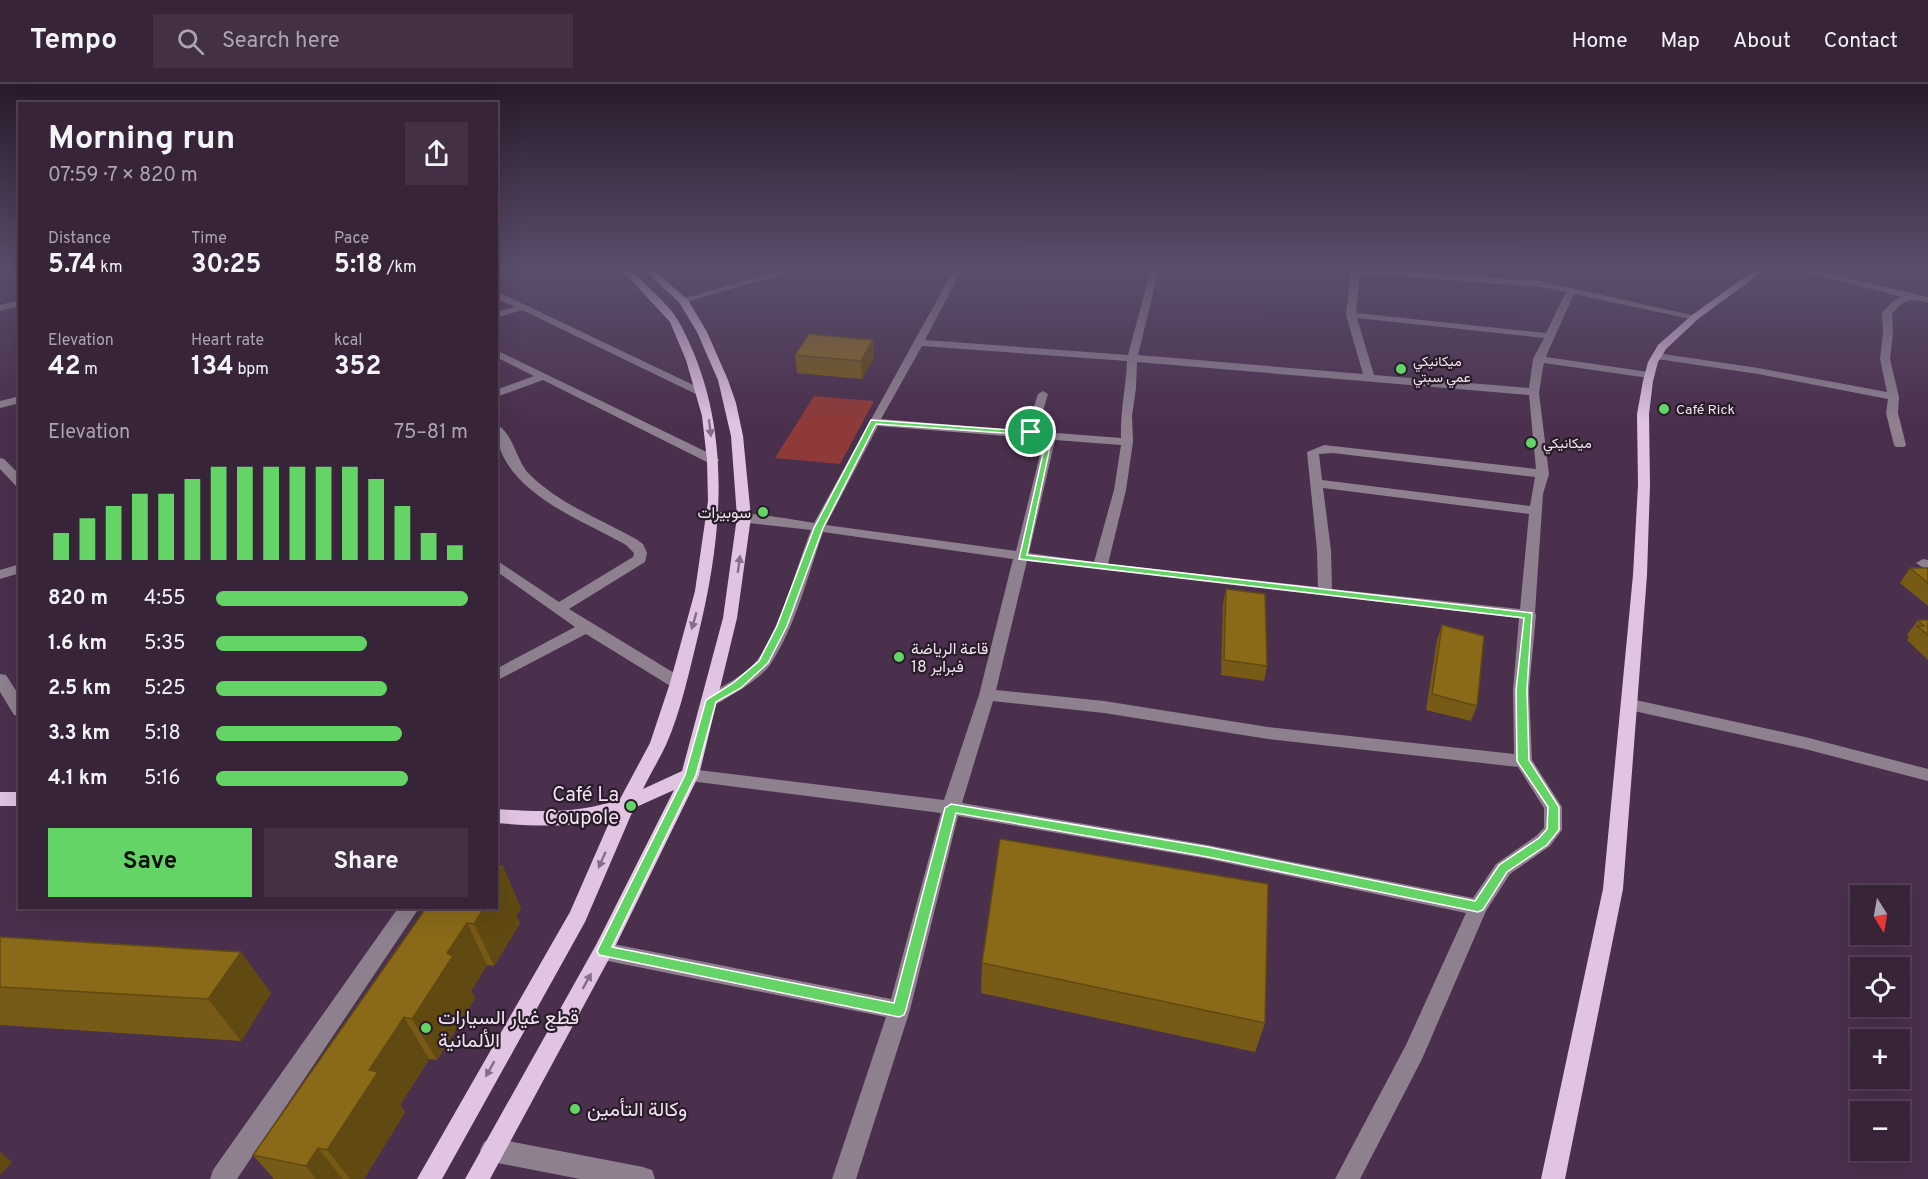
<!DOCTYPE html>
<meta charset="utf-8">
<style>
body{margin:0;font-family:Overpass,Vazirmatn,sans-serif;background:#433044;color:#f1f3f6;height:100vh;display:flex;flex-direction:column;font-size:22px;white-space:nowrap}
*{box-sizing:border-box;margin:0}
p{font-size:20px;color:#aba4ae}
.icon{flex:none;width:33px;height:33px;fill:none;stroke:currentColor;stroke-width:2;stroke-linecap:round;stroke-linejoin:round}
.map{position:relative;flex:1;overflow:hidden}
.panel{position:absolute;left:18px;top:18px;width:480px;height:807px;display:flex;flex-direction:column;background:#382439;border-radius:0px;box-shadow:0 6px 24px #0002,0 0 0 2px #524153}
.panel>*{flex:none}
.needle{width:39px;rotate:169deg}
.tools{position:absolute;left:1850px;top:801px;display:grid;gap:12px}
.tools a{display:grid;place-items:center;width:60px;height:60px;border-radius:0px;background:#382439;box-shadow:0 6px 24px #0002,0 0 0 2px #524153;font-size:30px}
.pin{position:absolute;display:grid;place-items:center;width:51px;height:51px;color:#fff;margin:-26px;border:3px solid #fff;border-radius:50%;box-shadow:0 2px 6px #0007}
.round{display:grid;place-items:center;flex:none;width:63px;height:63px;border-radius:0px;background:#433044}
.overview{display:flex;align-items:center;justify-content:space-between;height:102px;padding:0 30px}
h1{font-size:33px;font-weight:700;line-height:45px}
.metrics{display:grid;grid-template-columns:repeat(3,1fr);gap:9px;height:102px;padding:6px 30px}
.metrics div{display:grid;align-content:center}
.metrics b{font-size:26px;font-weight:700}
.metrics small{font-size:16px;font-weight:400}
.metrics p{font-size:16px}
.chart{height:168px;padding:12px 30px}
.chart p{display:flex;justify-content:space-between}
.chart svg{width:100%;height:108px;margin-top:6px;stroke:#64d467;stroke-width:6}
.button{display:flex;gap:12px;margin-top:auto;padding:12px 30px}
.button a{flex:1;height:69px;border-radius:0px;background:#64d467;color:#111;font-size:24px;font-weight:700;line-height:69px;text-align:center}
.button a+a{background:#433044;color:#f1f3f6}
ul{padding:0 30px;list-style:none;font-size:20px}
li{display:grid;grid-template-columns:96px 72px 1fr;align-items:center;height:45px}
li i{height:15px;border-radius:8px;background:#64d467}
header{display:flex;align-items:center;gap:36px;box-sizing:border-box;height:84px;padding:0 30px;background:#382439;border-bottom:2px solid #524153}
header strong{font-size:28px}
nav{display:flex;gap:33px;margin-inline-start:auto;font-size:21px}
.search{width:420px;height:54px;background:#433044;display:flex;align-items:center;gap:15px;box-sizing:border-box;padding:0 21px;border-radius:0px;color:#aba4ae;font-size:22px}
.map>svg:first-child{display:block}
</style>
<header>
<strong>Tempo</strong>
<div class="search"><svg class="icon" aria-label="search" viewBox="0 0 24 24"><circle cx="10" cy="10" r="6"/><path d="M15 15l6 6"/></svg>Search here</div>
<nav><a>Home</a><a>Map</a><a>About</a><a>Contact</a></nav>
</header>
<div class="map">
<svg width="1928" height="1095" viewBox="0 0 1928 1095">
<rect width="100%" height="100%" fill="#4a304c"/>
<path fill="#8e3a38" d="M814 312 874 317 840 380 775 374Z"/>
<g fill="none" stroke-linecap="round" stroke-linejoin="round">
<g fill="#8e808f" fill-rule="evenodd">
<path d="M0 185H20V190L0 188Z"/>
<path d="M787 185H801L686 218 678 216Z"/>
<path d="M954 185H962L925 256 1128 271 1151 185H1159L1138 271 1363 290 1346 231 1351 189 1332 185H1373L1540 197 1700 233 1695 236 1574 210 1547 270 1546 273 1649 288 1654 291 1649 294 1544 279 1543 283 1539 309 1549 390 1543 410 1535 528 1536 531 1529 606 1532 676 1562 723V746L1550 762 1510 790 1486 827 1422 975 1360 1095H1335L1406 961 1466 829 1208 775 958 732 910 926 856 1095H832L886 933 603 876 596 873 593 867 596 861 603 858 891 915 941 729 690 697 684 696 681 691 684 686 690 685 944 716 979 611 1013 475 823 448C808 491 796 542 770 581 761 593 744 604 730 612 722 617 715 623 705 620L703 616 705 612C723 602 746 591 758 575 782 539 795 487 811 446L713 435 707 431C717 422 796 436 814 439ZM1360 189 1540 203 1566 208 1546 249 1356 229ZM1357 234 1544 254 1533 275 1529 304 1374 291ZM922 262 1127 277C1126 303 1120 328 1121 354L1056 349 1051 347H1037L1048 310 1043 307 1038 310 1026 347 881 335ZM1137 278 1529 311 1536 385 1324 361 1307 368 1317 466 1318 503 1108 480 1126 406 1133 358 1132 332 1136 304ZM878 342 1044 355 1016 467 826 441ZM1055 356 1121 361 1114 406 1094 478 1029 469ZM1333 369 1535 393 1530 422 1322 396 1319 370ZM1323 404 1529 430 1520 525 1332 505 1331 466ZM1027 477 1519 534 1513 606 1514 670 1268 643 1104 617 996 606ZM993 617 1104 629 1268 655 1518 683 1544 724V744L1536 752 1496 780 1473 814 1208 761 962 719Z"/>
<path d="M1794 185H1809L1928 213V219C1910 214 1904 215 1892 230L1893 249 1890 275 1899 313 1898 329 1906 361 1904 363H1896L1894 361 1886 329 1888 315 1758 290 1657 275 1652 272 1657 269 1758 284 1887 308 1880 275 1883 249 1882 229 1893 217 1902 213Z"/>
<path d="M496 207 706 307 707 309 702 312 698 311 522 226 496 234V228L515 223 496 214Z"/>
<path d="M20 216V222L0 227V221Z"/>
<path d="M496 266 717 373 719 376 717 379H709L543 296 496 313V306L534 292 496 273Z"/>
<path d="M20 312V319L0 324V317Z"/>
<path d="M496 341C513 347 516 377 529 390 558 419 600 435 636 455L643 460 647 469 645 478 569 525 684 595 686 599 684 603H672L586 550 496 597V585L575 543 496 487V476L559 518 633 473 634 469 626 461C579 434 496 406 496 341Z"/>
<path d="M0 374 4 375 20 391V403L16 402 0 385Z"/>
<path d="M1923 475 1928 476V487L1916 479Z"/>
<path d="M20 480V489L0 495V486Z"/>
<path d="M0 590 6 591 20 613V632L14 631 0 608Z"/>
<path d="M1631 615 1805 653 1928 685V697L1805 665 1625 625 1623 621 1625 617Z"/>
<path d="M398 824H419L237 1095H210L213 1086Z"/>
<path d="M492 1054 643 1083 652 1086 655 1095H580L492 1078 484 1074 480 1066 484 1058Z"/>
</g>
<g fill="#e0c4e2" fill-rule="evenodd">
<path d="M621 185H630C643 199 671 222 679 238 733 337 724 446 698 552 689 588 681 627 666 661 659 676 650 690 643 705L682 687 723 534 737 433 731 352 718 296 697 248 679 218 643 185H652L688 216 707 248 728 296 736 319 743 352 751 433 737 534 699 691 610 873 490 1095H465L596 861 674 706 634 724 585 838 442 1095H417L570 828 612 732C574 745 536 742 496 739V725C540 728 579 730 620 715L650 659 670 599 695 507 708 417 707 376 702 332 686 276 670 238Z"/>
<path d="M1756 185H1766L1698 235 1666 265 1658 278 1653 297 1649 330 1650 401 1647 491 1623 805 1565 1095H1541L1603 805 1633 491 1638 401 1637 330 1643 297 1648 278 1658 261 1692 231Z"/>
<rect x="0" y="708" width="20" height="14"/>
</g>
</g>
<g fill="#775a16">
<path d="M873 256 874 274 862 295 797 289 795 271Z"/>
<path d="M1910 484H1928V522L1900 499Z"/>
<path d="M1226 505 1267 582 1264 597 1221 591 1223 520Z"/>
<path d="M1918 536H1928V576L1907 556 1909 553 1907 551Z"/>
<path d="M1442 541 1477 622 1471 637 1426 626 1437 556Z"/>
<path d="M426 824H521L516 832 520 839 494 882 487 881 471 907 475 914 437 976 429 975 400 1021 405 1028 364 1095H274L253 1071Z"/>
<path d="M0 853 271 909 241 957 0 941Z"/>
<path d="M982 879 1265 939 1255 968 981 909Z"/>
</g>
<g fill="#614a12">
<path d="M873 256 874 274 862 295 861 277Z"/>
<path d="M503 782 521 824 516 832 520 839 494 882 474 840 484 824H496V792Z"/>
<path d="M467 839 487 881 471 907 475 914 437 976 412 935 447 869Z"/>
<path d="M241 868 271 909 241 957 208 915Z"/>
<path d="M404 933 429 975 400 1021 405 1028 364 1095H350L327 1066 369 986Z"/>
<path d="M318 1064 343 1095H316L306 1082Z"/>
<path d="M0 1068 12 1078 0 1091Z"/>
</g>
<g fill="#8a6919" stroke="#614a12" stroke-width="1.5">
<path d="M809 250 873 256 861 277 795 271Z"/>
<path d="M1910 484H1928V499Z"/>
<path d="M1226 505 1265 510 1267 582 1224 576Z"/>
<path d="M1918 536H1928V551L1917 542H1924Z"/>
<path d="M1442 541 1484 552 1477 622 1432 610Z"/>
<path d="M1000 755 1268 800 1265 939 982 879Z"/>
<path d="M496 781 503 782 496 792Z"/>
<path d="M496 796 501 797 496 805Z"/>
<path d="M426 824H484L474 840 467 839 447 869 453 872 412 935 404 933 369 986 378 988 327 1066 318 1064 306 1082 253 1071Z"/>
<path d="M0 853 241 868 208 915 0 903Z"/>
</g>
<defs><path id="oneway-solid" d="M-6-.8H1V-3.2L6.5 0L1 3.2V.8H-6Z" transform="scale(1.5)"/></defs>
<g fill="#847086">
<use href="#oneway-solid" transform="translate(710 344) rotate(83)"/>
<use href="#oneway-solid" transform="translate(739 480) rotate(-82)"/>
<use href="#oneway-solid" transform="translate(694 537) rotate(106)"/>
<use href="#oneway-solid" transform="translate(602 776) rotate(114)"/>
<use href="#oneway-solid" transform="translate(587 897) rotate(-61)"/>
<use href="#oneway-solid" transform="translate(490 985) rotate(119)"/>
</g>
<linearGradient id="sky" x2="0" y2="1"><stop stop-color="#291a2a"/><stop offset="0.55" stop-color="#5a4e6c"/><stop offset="1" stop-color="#5a4e6c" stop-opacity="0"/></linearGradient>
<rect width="1928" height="338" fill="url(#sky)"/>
<path fill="#64d467" stroke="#fff" stroke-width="1.5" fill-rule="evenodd" d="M871 336 1053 349 1027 471 1532 529 1527 606 1529 676 1559 723V746L1547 761 1507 788 1483 826 1478 828 1208 773 956 729 906 926 904 931 899 933 599 871 597 867 685 691 706 616 733 599 759 577 777 542 814 444ZM876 340 1047 352 1019 475 1524 534 1516 606 1517 677 1548 723 1547 745 1539 754 1499 781 1475 817 1208 763 951 720 945 724 894 919 612 863 696 691 716 618 741 604 768 579 787 542 823 444Z"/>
<g fill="#64d467" stroke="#291d2a" stroke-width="2">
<circle cx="1401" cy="285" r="6"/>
<circle cx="1664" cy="325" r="6"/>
<circle cx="1531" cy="359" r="6"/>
<circle cx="763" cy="428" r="6"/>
<circle cx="899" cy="573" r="6"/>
<circle cx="631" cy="722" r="6"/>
<circle cx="426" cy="944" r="6"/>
<circle cx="575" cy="1025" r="6"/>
</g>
<g text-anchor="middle" stroke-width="4.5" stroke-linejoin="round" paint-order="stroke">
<g font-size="14" fill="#f3e2f4" stroke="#291d2a" text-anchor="start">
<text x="1413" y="282">ميكانيكي<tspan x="1413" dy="16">عمي سبتي</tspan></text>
<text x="1676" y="330">Café Rick</text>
<text x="1543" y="364">ميكانيكي</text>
</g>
<g font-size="16" fill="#f3e2f4" stroke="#291d2a" text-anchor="end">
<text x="751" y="434">سوبيرات</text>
<text x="911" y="570" text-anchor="start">قاعة الرياضة<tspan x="911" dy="18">18 فبراير</tspan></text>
</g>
<g font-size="20" fill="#f3e2f4" stroke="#291d2a" text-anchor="start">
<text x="619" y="717" text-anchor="end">Café La<tspan x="619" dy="23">Coupole</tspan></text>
<text x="438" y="940">قطع غيار السيارات<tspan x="438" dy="23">الألمانية</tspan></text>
<text x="587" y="1032">وكالة التأمين</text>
</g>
</g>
</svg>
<div class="tools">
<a><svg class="needle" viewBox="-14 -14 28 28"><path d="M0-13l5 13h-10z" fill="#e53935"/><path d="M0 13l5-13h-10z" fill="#aba4ae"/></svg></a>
<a><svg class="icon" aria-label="locate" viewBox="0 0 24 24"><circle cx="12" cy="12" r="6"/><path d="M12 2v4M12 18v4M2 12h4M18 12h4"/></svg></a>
<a>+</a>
<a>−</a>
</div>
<div class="pin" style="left:1031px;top:348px;background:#1e9e55"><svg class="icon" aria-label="arrive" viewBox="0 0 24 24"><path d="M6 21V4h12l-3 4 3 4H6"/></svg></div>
<section class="panel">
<div class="overview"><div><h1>Morning run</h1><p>07:59 · 7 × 820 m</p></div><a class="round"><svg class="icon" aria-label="share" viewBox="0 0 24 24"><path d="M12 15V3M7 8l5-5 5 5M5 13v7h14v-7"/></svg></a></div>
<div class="metrics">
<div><p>Distance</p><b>5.74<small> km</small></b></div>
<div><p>Time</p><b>30:25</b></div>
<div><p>Pace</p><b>5:18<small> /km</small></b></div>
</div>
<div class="metrics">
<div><p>Elevation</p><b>42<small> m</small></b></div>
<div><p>Heart rate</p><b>134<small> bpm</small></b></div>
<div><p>kcal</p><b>352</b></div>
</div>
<div class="chart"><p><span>Elevation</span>75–81 m</p>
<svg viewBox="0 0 160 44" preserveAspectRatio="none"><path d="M5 44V33M15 44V27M25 44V22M35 44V17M45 44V17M55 44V11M65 44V6M75 44V6M85 44V6M95 44V6M105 44V6M115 44V6M125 44V11M135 44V22M145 44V33M155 44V38"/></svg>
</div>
<ul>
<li><b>820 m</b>4:55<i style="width:100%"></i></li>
<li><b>1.6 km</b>5:35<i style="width:60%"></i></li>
<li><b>2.5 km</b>5:25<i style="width:68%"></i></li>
<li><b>3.3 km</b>5:18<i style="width:74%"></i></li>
<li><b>4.1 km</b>5:16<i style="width:76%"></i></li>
</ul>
<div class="button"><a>Save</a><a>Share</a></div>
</section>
</div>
